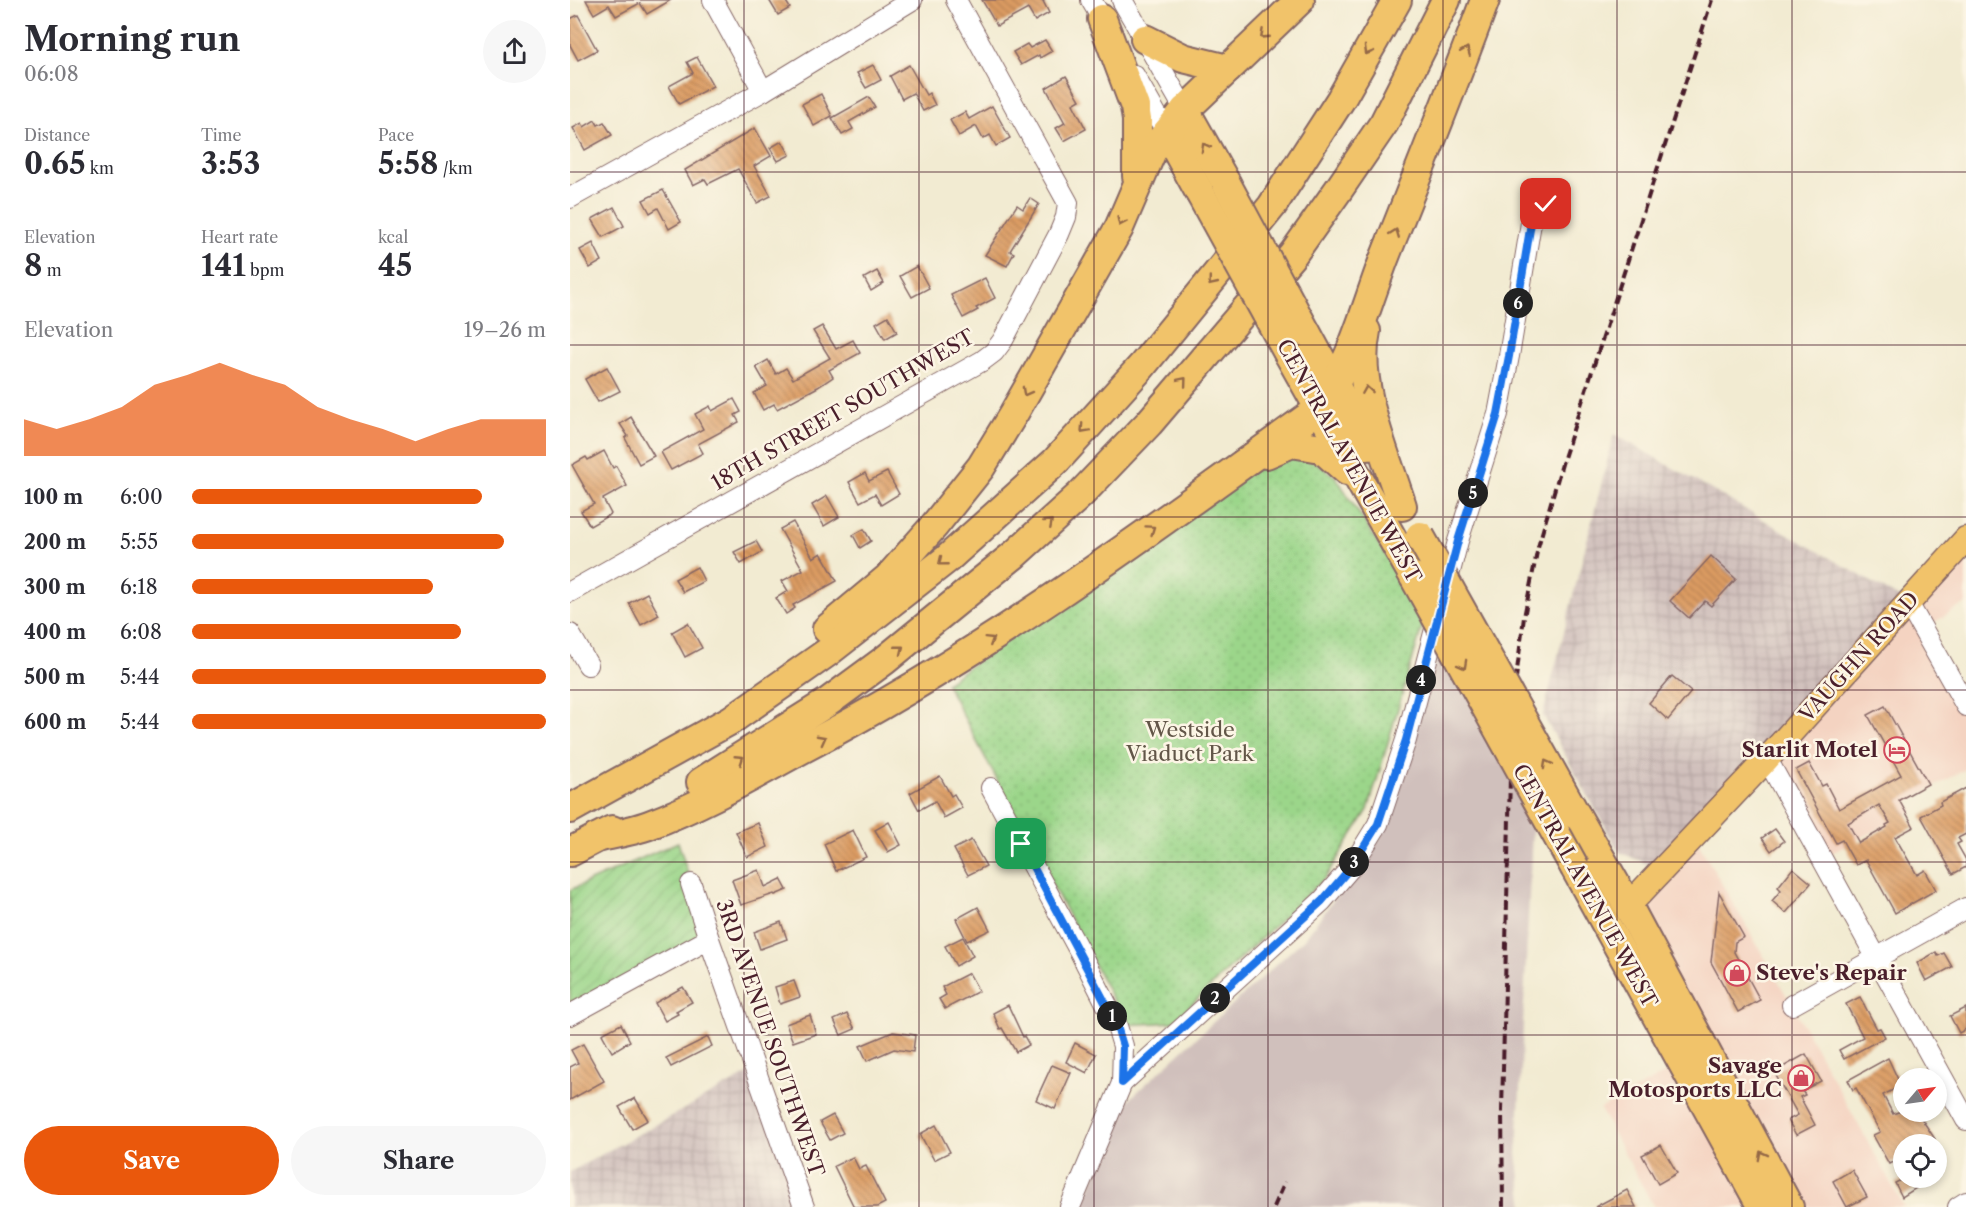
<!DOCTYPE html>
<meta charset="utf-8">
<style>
body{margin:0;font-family:"Libre Caslon Text",serif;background:#f7f7f7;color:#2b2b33;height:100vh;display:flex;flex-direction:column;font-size:22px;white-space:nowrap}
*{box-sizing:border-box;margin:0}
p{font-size:20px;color:#7c7c81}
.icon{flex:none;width:33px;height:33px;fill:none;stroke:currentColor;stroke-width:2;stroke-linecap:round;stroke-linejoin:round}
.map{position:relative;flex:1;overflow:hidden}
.panel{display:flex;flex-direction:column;background:#fff;width:570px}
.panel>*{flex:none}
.needle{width:39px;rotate:61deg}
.fabs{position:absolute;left:1323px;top:1068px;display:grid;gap:12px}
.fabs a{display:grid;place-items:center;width:54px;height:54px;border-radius:50%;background:#fff;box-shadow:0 3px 9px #0003;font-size:30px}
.pin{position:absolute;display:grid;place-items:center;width:51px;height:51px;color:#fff;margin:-26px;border-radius:12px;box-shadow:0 3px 9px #0006}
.km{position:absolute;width:30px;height:30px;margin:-15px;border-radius:50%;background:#222;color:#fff;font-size:16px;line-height:30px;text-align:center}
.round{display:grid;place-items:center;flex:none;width:63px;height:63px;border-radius:32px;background:#f7f7f7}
.overview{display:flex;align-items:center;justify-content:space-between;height:102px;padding:0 24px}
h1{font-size:33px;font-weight:800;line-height:45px}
.figures{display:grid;grid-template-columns:repeat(3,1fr);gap:9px;height:102px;padding:6px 24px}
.figures div{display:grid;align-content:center}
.figures b{font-size:30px;font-weight:800}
.figures small{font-size:16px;font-weight:400}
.figures p{font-size:16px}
.chart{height:168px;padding:12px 24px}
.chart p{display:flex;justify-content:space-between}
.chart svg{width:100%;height:108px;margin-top:6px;fill:#ea580c;opacity:.7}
.primary-button{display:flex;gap:12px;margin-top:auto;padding:12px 24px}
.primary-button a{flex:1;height:69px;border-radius:36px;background:#ea580c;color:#fff;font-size:24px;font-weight:800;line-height:69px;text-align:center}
.primary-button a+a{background:#f7f7f7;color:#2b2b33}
ul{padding:0 24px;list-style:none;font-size:20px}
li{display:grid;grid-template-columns:96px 72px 1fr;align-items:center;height:45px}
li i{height:15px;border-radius:8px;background:#ea580c}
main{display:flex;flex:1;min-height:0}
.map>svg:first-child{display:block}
</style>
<main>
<section class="panel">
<div class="overview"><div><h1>Morning run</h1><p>06:08</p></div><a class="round"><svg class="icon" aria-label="share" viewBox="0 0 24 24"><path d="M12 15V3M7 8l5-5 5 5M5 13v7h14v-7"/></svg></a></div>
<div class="figures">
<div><p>Distance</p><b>0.65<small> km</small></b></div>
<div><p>Time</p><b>3:53</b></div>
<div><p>Pace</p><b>5:58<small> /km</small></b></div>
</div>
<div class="figures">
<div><p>Elevation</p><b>8<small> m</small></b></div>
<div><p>Heart rate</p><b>141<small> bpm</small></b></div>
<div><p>kcal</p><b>45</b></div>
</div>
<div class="chart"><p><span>Elevation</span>19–26 m</p>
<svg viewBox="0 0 160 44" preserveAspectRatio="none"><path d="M0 44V29L10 33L20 29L30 24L40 15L50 11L60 6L70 11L80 15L90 24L100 29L110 33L120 38L130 33L140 29L150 29L160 29V44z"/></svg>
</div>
<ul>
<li><b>100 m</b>6:00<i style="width:82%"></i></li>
<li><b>200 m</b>5:55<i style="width:88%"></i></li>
<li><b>300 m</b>6:18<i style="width:68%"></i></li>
<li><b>400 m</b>6:08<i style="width:76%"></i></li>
<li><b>500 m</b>5:44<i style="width:100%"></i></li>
<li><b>600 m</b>5:44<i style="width:100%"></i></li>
</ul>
<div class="primary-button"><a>Save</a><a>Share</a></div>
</section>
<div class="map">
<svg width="1396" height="1207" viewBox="0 0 1396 1207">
<defs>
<pattern id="industrial-grid" width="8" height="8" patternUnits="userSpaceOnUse" patternTransform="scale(1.5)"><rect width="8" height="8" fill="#d0c0bc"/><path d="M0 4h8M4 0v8" fill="none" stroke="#b4a5a2"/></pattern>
<pattern id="park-dots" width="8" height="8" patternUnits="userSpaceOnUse" patternTransform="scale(1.5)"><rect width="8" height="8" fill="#9bd68a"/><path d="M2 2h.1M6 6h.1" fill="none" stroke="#87b777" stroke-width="1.8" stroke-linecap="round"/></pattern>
<pattern id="garden-furrows" width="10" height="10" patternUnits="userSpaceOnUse" patternTransform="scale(1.5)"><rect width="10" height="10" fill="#9bd68a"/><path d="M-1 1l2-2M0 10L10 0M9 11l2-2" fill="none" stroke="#87b777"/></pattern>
<pattern id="building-back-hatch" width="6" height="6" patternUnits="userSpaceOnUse" patternTransform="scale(1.5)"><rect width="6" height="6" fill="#db9b62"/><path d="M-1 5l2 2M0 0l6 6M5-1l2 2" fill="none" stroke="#b47e51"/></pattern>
</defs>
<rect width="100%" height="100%" fill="#fcf5e5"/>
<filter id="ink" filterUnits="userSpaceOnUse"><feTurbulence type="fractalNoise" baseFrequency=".0167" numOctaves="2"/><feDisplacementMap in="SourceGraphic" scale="12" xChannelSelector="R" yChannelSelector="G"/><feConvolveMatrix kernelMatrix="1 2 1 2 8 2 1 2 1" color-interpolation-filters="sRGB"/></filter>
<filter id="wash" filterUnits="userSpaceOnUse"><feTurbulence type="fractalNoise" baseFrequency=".008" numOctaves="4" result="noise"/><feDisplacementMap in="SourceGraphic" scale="24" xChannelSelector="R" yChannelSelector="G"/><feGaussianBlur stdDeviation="1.35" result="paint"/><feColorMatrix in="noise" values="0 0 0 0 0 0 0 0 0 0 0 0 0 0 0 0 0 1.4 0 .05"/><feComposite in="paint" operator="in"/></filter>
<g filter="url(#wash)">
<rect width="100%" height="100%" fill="#f2ebd2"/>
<g fill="#f4d3c1">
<path d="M1396 539V603L1353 629 1396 706V769L1338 801 1343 811 1252 858 1197 759Z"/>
<path d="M1127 841 1222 1005 1334 1207H1219L1066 920Z"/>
<path d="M1114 1063 1193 1207H1084L1030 1109Z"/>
</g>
<g fill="url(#industrial-grid)">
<path d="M1044 434 1338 603 1092 870 1049 852 973 715Z"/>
<path d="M185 1070 234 1207H0V1172Z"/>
</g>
<path fill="#d0c0bc" d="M871 646 966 816 962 832 947 1154 954 1207H512L553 1105 734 939 810 839Z"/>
<path fill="url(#park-dots)" stroke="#727a5a" stroke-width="1.5" d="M734 454 766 477 855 617 798 810 755 878 603 1022 556 1025 376 683 701 457Z"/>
<path fill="url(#garden-furrows)" stroke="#727a5a" stroke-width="1.5" d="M108 842 139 939 0 1015V890Z"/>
<g id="blocks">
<g fill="url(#building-back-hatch)" fill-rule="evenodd">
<path d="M16 0H101L77 14 70 3 46 16 39 5 24 14Z"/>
<path d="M199 0H215L220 8 208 15Z"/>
<path d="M412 0H475L473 1 479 13 465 21 458 9 427 26Z"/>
<path d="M8 15 27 50 8 60 0 45V19Z"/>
<path d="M475 40 482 51 470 58 469 55 451 65 443 52 457 44 460 48Z"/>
<path d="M127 57 143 86 109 104 99 86 123 73 117 62Z"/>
<path d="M303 65 311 80 296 88 287 73Z"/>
<path d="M339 65 356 95 359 93 365 105 353 111 343 93 332 99 320 76Z"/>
<path d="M496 76 510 100 503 104 516 129 494 141 486 128 495 123 476 88Z"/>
<path d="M251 94 262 116 244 126 232 104Z"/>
<path d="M299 97 305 107 279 122 283 129 272 135 262 118Z"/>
<path d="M422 106 440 138 426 146 420 135 413 139 406 126 389 136 380 120 395 112 399 119Z"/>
<path d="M25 120 28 125 34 122 42 135 15 150 3 128 12 123 14 127Z"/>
<path d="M185 128 201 156 184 166 201 196 187 203 168 169 138 184 135 179 123 185 115 170Z"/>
<path d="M212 141 220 155 208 161 200 148Z"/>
<path d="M93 190 111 222 99 229 88 208 80 213 73 200Z"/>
<path d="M460 198 469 204 440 251 444 253 437 266 415 255 447 205 453 209Z"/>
<path d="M44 207 54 226 33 237 22 219Z"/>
<path d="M23 243 32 261 20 268 10 250Z"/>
<path d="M347 266 359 288 342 297 330 276Z"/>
<path d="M307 271 314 283 301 291 294 278Z"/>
<path d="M415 278 425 298 406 308 408 310 393 318 381 295Z"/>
<path d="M318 316 327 332 315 339 306 323Z"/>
<path d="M252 326 266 349 283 340 290 353 259 370 263 377 248 387 207 409 204 404 193 410 184 393 197 386 186 367 198 360 206 374 216 368 223 379 260 358 243 331Z"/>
<path d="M37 367 50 391 28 402 15 379Z"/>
<path d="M164 399 171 412 165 415 169 422 128 444 133 453 101 470 91 452 133 429 125 414 140 406 142 411Z"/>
<path d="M61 417 84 456 69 464 55 438 58 436 50 424Z"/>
<path d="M34 451 43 468 46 466 57 486 33 499 41 514 20 526 11 511 24 504 2 465 16 457 18 460Z"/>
<path d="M317 472 329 494 311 505 305 494 290 502 279 482 295 473 299 481Z"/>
<path d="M257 496 269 517 254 526 242 505Z"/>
<path d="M223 522 243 558 251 553 267 581 223 605 225 608 216 614 206 598 218 591 212 581 233 570 210 529Z"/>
<path d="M294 529 301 541 290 548 283 535Z"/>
<path d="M186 541 192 552 171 564 164 552Z"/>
<path d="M1141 556 1166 579 1141 606 1135 601 1119 618 1100 601Z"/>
<path d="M127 567 134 581 113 592 105 579Z"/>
<path d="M77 593 89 615 71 625 59 603Z"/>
<path d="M118 623 132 648 115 657 102 632Z"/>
<path d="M1102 676 1121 692 1098 720 1079 703Z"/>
<path d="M1315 706 1358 784 1329 800 1344 827 1325 837 1347 875 1355 870 1366 890 1325 913 1296 860 1286 865 1272 840 1266 843 1226 770 1239 763 1252 786 1256 784 1269 809 1331 775 1298 715ZM1309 805 1320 823 1316 825 1317 827 1289 843 1278 823Z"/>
<path d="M370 776 381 796 384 794 392 808 374 818 365 801 349 810 340 793Z"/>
<path d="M1396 788V834L1388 838 1391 842 1387 844 1396 860V867L1383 874 1351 816 1371 805 1370 802Z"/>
<path d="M319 822 331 845 318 852 305 830Z"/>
<path d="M188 823 198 847 177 857 166 832Z"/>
<path d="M1205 829 1214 841 1201 851 1192 838Z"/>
<path d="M283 830 296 857 266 871 254 844Z"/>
<path d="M401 840 416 866 398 875 384 849Z"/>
<path d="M1223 868 1241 883 1216 913 1202 901 1211 890 1208 887Z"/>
<path d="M189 870 195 887 211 879 217 890 205 895 204 894 171 905 162 880Z"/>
<path d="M1149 892 1174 937 1165 942 1164 952 1190 1000 1168 1012 1141 962Z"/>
<path d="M408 907 420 930 397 941 386 919Z"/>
<path d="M211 922 217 939 190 949 184 932Z"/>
<path d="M393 937 403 956 386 966 375 946Z"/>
<path d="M1366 952 1368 956 1374 953 1382 967 1356 981 1347 963Z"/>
<path d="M399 973 409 991 375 1009 369 999 376 995 372 987Z"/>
<path d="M224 981 230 997 210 1004 205 987Z"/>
<path d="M113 987 122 1002 106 1011 108 1014 95 1021 85 1003Z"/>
<path d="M1290 997 1307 1029 1310 1028 1315 1037 1274 1059 1269 1050 1293 1037 1276 1004Z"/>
<path d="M438 1005 453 1037 454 1036 459 1045 446 1052 432 1028 430 1029 423 1013Z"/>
<path d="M1396 1008V1029L1389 1033 1380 1016Z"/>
<path d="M277 1014 285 1029 271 1035 264 1020Z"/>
<path d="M240 1015 246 1034 223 1042 216 1024Z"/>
<path d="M51 1024 60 1041 42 1052 32 1034Z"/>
<path d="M323 1032 345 1035 343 1052 324 1049 297 1061 290 1046Z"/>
<path d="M138 1037 142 1046 101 1067 96 1058Z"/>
<path d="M505 1043 526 1054 517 1073 496 1062Z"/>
<path d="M13 1044 34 1081 0 1100V1067L8 1063 1 1050Z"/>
<path d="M1236 1054 1251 1081 1232 1091 1235 1095 1230 1097 1245 1125 1226 1135 1218 1120 1228 1115 1204 1072Z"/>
<path d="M1318 1058 1331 1086 1313 1095 1323 1114 1328 1112H1347L1365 1139 1355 1144H1334V1156L1319 1164 1303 1135 1310 1132 1286 1088 1283 1090 1278 1080Z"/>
<path d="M482 1065 501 1073 485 1109 466 1100Z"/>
<path d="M65 1098 78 1120 62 1129 49 1107Z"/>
<path d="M263 1115 273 1133 260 1140 250 1122Z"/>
<path d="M366 1125 380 1152 364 1160 350 1134Z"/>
<path d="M1091 1145 1107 1173 1088 1184 1072 1155Z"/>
<path d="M283 1157 289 1169 296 1166 315 1203 307 1207H284L264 1166Z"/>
<path d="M1282 1170 1297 1197 1277 1207 1263 1181Z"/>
<path d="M1335 1178H1362L1332 1197 1325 1183Z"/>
<path d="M1057 1190 1066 1207H1025Z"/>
</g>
</g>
</g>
<g filter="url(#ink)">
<use href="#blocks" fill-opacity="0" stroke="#856665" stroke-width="1.5"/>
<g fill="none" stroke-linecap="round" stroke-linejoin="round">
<g stroke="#856665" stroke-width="22">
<g id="minor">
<path d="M143 0 193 91"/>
<path d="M521 0 538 29"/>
<path d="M552 0 615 110"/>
<path d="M564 75 597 133"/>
<path d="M0 198 193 91 342 0"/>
<path d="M0 592 412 361 424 352 433 340 489 234 496 217 498 203 386 0"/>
<path d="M1338 603 1396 706"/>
<path d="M0 634 18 665"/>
<path d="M1197 759 1396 1120"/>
<path d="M421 788 511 954 546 1023 553 1046 552 1083 500 1207"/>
<path d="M121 884 139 939 234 1207"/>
<path d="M1222 1005 1396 908"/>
<path d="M0 1015 139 939"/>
<path d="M552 1083 752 901 782 866 808 824 836 740 888 541 928 414 939 356 961 223 966 211 976 204"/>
<path d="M1388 1207 1396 1202"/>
</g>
</g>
<g stroke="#856665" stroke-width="27">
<path id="major" d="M1058 906 1197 759 1396 539"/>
</g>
<g stroke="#856665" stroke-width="32">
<g id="highway">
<path d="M532 19 565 107 567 120V176"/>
<path d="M575 39 613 58 658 69"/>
<path d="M615 110 656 183"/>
<path d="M597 133 630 193"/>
<path d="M796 331C784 384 816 455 832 506"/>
<path d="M736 332 798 446"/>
<path d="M718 353 844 577"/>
<path d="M696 454 722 443 751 448 777 471"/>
<path d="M257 629 318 578 364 526 411 467 444 413 549 228 582 151 615 110 730 0"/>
<path d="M131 782 258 702 315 660 445 554 510 495 579 423 723 254 769 189 814 123 876 0"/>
<path d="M0 809 161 720 258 652 377 559 485 462 572 366 702 206 771 99 827 0"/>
<path d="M1006 815 1058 906 1219 1207"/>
<path d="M26 838C44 834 63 831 79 825 133 805 184 775 234 748 417 652 582 530 749 409 782 363 794 312 814 259 848 173 883 87 915 0"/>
<path d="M0 852 42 830"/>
<path d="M1005 868 1192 1207"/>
</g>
</g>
<use href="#minor" stroke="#fff" stroke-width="20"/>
<use href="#major" stroke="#f1c36a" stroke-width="24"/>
<use href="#highway" stroke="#f1c36a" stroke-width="28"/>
<g stroke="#4a1f2b" stroke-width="4" stroke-dasharray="9 4.5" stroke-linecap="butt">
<path d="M704 1207 715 1182"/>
<path d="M933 1207 932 1111 940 776 946 678 954 617 968 547 992 464 1142 0"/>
</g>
<g stroke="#856665" stroke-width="32" stroke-linecap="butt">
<g id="highway-bridge">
<path d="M656 183 736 332"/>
<path d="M630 193 718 353"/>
<path d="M850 536 1006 815"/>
<path d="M844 577 1005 868"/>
</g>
</g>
<use href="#highway-bridge" stroke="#f1c36a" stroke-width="28"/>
</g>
<defs><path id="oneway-chevron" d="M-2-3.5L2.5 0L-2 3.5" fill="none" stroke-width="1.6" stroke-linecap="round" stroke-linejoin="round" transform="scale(1.5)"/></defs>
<g stroke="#956947">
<use href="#oneway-chevron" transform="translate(694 35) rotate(137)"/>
<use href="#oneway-chevron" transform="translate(798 51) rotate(120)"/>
<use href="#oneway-chevron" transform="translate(896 51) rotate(-68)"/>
<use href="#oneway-chevron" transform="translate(635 147) rotate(-119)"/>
<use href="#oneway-chevron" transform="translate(551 222) rotate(115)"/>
<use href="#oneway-chevron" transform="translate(825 233) rotate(-69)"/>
<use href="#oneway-chevron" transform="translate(642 282) rotate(129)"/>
<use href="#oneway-chevron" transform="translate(613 381) rotate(-50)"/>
<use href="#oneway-chevron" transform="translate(797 390) rotate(-99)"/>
<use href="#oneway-chevron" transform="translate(456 392) rotate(119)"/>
<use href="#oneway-chevron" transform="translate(514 429) rotate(133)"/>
<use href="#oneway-chevron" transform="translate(479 523) rotate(-42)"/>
<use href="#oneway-chevron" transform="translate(581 529) rotate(-35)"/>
<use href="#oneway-chevron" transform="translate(372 562) rotate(141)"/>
<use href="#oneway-chevron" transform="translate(420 640) rotate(-32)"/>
<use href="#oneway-chevron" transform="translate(330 649) rotate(-39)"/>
<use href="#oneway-chevron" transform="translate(893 665) rotate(61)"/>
<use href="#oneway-chevron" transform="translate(252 739) rotate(-28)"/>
<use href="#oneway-chevron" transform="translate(170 759) rotate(-33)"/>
<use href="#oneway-chevron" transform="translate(977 764) rotate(-119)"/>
<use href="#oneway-chevron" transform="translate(1192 1155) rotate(-118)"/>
</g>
</g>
<g fill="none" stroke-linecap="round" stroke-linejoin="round" filter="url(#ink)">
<g stroke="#fff" stroke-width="12">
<path id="route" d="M451 844 546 1023 553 1046 552 1083 752 901 782 866 808 824 836 740 888 541 928 414 939 356 961 223 966 211 976 204"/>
</g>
<use href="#route" stroke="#1a73e8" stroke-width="8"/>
</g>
<path fill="none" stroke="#4a1f2b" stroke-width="1.5" stroke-opacity="0.55" d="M174 0V1207M349 0V1207M524 0V1207M698 0V1207M873 0V1207M1047 0V1207M1222 0V1207M0 172H1396M0 345H1396M0 517H1396M0 690H1396M0 862H1396M0 1035H1396"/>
<defs>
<g id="hotel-ring" transform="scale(1.35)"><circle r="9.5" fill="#fcf5e5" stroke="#d1495b" stroke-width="1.5"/><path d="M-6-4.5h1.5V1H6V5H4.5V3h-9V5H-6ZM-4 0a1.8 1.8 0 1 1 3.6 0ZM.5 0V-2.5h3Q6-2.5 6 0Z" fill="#d1495b"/></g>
<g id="shop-ring" transform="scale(1.35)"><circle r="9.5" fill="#fcf5e5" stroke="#d1495b" stroke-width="1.5"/><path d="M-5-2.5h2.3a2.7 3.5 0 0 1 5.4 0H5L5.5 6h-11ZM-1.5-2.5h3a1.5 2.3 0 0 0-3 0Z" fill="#d1495b"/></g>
</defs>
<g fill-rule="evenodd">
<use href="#hotel-ring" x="1327" y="750"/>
<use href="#shop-ring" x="1167" y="973"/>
<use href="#shop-ring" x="1231" y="1078"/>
</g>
<g text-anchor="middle" stroke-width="5" stroke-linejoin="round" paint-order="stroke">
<g font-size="21" fill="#4a1f2b" stroke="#fcf5e5">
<text transform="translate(273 410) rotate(-30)" y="7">18TH STREET SOUTHWEST</text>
<text transform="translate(779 461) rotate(61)" y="7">CENTRAL AVENUE WEST</text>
<text transform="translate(1289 657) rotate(-48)" y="7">VAUGHN ROAD</text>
<text transform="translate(1015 886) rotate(61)" y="7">CENTRAL AVENUE WEST</text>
<text transform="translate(200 1038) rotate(71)" y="7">3RD AVENUE SOUTHWEST</text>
</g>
<g font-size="21" fill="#625648" stroke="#fcf5e5">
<text x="620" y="737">Westside<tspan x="620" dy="24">Viaduct Park</tspan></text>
</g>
<g font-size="21" font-weight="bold" fill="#4a1f2b" stroke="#fcf5e5" text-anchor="end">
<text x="1308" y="757">Starlit Motel</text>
<text x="1186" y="980" text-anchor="start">Steve's Repair</text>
<text x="1212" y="1073">Savage<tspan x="1212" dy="24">Motosports LLC</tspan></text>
</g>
</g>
</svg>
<div class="fabs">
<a><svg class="needle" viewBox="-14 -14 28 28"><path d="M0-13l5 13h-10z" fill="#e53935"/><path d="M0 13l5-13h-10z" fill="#7c7c81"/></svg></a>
<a><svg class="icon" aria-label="locate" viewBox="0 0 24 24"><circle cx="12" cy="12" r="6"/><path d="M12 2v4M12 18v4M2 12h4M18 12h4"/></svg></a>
</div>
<div class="pin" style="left:451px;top:844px;background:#1e9e55"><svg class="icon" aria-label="arrive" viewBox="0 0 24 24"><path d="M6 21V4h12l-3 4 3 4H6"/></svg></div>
<div class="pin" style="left:976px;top:204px;background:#d93025"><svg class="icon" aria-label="check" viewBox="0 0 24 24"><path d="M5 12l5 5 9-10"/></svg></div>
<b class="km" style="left:542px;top:1016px">1</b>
<b class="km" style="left:645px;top:998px">2</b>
<b class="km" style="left:784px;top:862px">3</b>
<b class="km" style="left:851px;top:680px">4</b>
<b class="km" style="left:903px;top:493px">5</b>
<b class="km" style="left:948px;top:303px">6</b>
</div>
</main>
